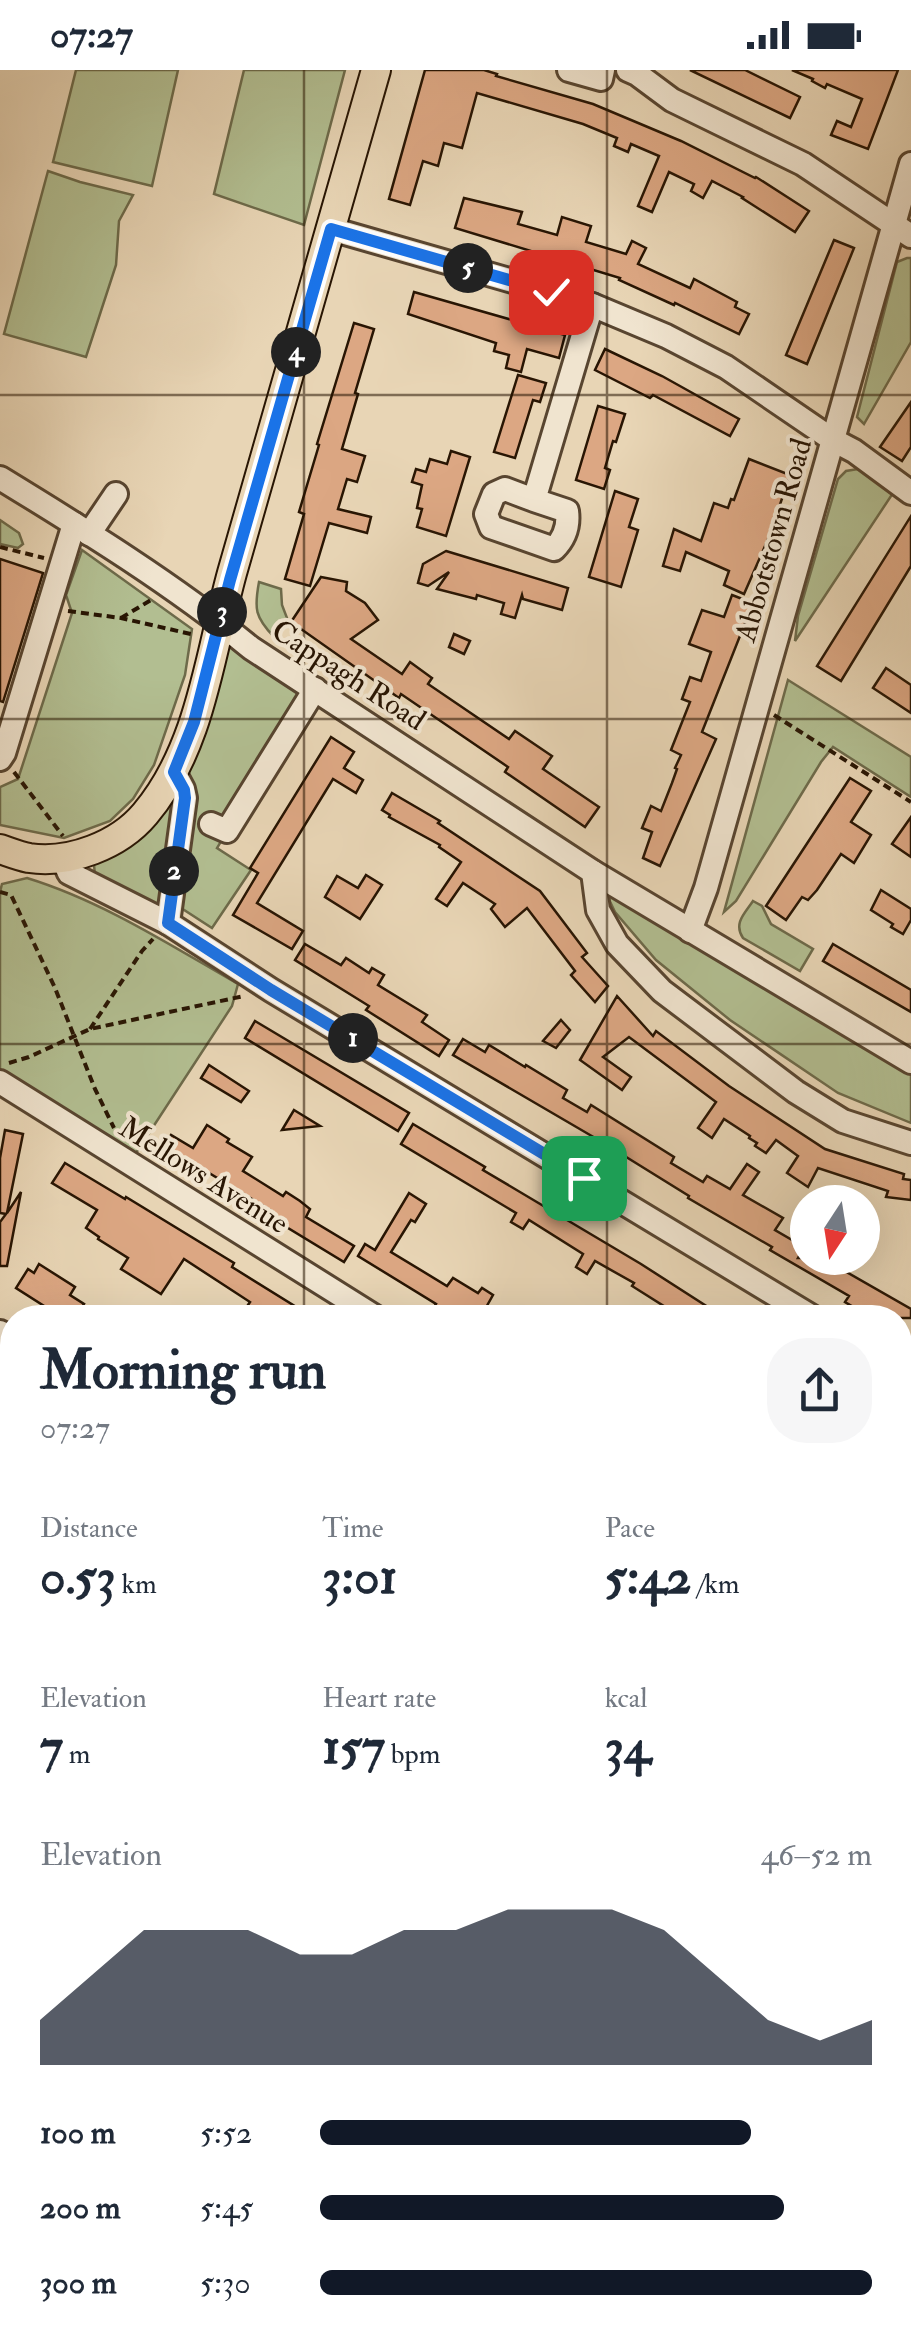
<!DOCTYPE html>
<meta charset="utf-8">
<style>
body{margin:0;font-family:"IM FELL Double Pica",serif;background:#f6f6f7;color:#1f2937;height:100vh;display:flex;flex-direction:column;font-size:38px;white-space:nowrap}
*{box-sizing:border-box;margin:0}
p{font-size:32px;color:#747a83}
.icon{flex:none;width:55px;height:55px;fill:none;stroke:currentColor;stroke-width:2;stroke-linecap:round;stroke-linejoin:round}
.map{position:relative;flex:1;overflow:hidden}
.sheet{position:absolute;left:0px;top:1235px;width:912px;height:1038px;display:flex;flex-direction:column;background:#fff;border-radius:40px 40px 0 0;box-shadow:0 10px 40px #0002}
.sheet>*{flex:none}
.needle{width:65px;rotate:192deg}
.controls{position:absolute;left:790px;top:1115px;display:grid;gap:20px}
.controls a{display:grid;place-items:center;width:90px;height:90px;border-radius:50%;background:#fff;box-shadow:0 10px 40px #0002;font-size:50px}
.pin{position:absolute;display:grid;place-items:center;width:85px;height:85px;color:#fff;margin:-42px;border-radius:20px;box-shadow:0 5px 15px #0006}
.km{position:absolute;width:50px;height:50px;margin:-25px;border-radius:50%;background:#222;color:#fff;font-size:28px;line-height:50px;text-align:center}
.round{display:grid;place-items:center;flex:none;width:105px;height:105px;border-radius:40px;background:#f6f6f7}
.summary{display:flex;align-items:center;justify-content:space-between;height:170px;padding:0 40px}
h1{font-size:55px;font-weight:800;line-height:75px}
.metrics{display:grid;grid-template-columns:repeat(3,1fr);gap:15px;height:170px;padding:10px 40px}
.metrics div{display:grid;align-content:center}
.metrics b{font-size:50px;font-weight:800}
.metrics small{font-size:28px;font-weight:400}
.metrics p{font-size:28px}
.chart{height:280px;padding:20px 40px}
.chart p{display:flex;justify-content:space-between}
.chart svg{width:100%;height:180px;margin-top:10px;fill:#111827;opacity:.7}
ul{padding:0 40px;list-style:none;font-size:32px}
li{display:grid;grid-template-columns:160px 120px 1fr;align-items:center;height:75px}
li i{height:25px;border-radius:12px;background:#111827}
.status{display:flex;justify-content:space-between;align-items:center;height:70px;padding:0 50px;background:#fff;direction:ltr}
.status svg{height:28px;fill:currentColor}
.map>svg:first-child{display:block}
</style>
<div class="status"><b>07:27</b><svg viewBox="0 0 49 12"><path d="M0 12V9h3v3zM5 12V6h3v6zM10 12V3h3v9zM15 12V0h3v12zM26 1h20v11H26zM47 4h2v5h-2z"/></svg></div>
<div class="map">
<svg width="911" height="2272" viewBox="0 0 911 2272">
<rect width="100%" height="100%" fill="#e8d5b5"/>
<filter id="stains"><feTurbulence type="fractalNoise" baseFrequency=".002" numOctaves="4"/><feColorMatrix values="0 0 0 0 .2 0 0 0 0 .09 0 0 0 0 .02 0 0 0 .5 -.17"/></filter>
<radialGradient id="worn" r=".72"><stop offset=".6" stop-color="#630" stop-opacity="0"/><stop offset="1" stop-color="#630" stop-opacity=".3"/></radialGradient>
<g fill="#b2be91" stroke="#6d6a4a" stroke-width="2.5">
<path d="M76 0H178L152 116 53 92Z"/>
<path d="M244 0H345L304 155 214 124Z"/>
<path d="M48 101 80 112 133 125 119 151 116 195 86 287 4 264Z"/>
<path d="M907 188H911V272L864 354 857 347 897 192Z"/>
<path d="M858 399 897 417 795 571 798 546 838 409 846 401Z"/>
<path d="M0 450 19 463 23 474 18 478 0 474Z"/>
<path d="M82 480 192 559 185 605 154 695 133 729 110 751 64 768 0 755V717L18 709 72 543 66 525Z"/>
<path d="M259 512 281 519 282 535 287 548 274 567C255 547 254 539 259 512Z"/>
<path d="M222 554 313 618 217 778 251 800 212 858 181 838 155 835 95 805 94 795 82 783 145 747Z"/>
<path d="M788 610 911 687V727L833 677 821 692 736 831 724 842Z"/>
<path d="M27 808C102 831 170 875 238 914L232 936 136 1083 0 1000V822L2 814Z"/>
<path d="M603 817 911 1003V1053L838 1023 730 950 656 890 615 842Z"/>
<path d="M753 831 762 836 771 854 813 879 800 901 743 868C733 853 745 843 753 831Z"/>
<path d="M0 1287 12 1294V1763L0 1755Z"/>
<path d="M900 1849 911 1854V2055L900 2068Z"/>
<path d="M12 2064V2179L0 2171V2084Z"/>
<path d="M137 2260H204L197 2272H155Z"/>
<path d="M621 2260H740L729 2272H619Z"/>
</g>
<g fill="#dca783" stroke="#281503" stroke-width="2.5">
<path d="M425 0H484L497 4 496 6 593 34 681 71 755 108 756 107 809 141 795 162 742 128 743 127 712 111 703 128 691 121 694 114 669 102 652 142 638 136 659 86 631 74 628 82 614 76 617 68 583 54 477 23 462 78 444 73 438 96 423 91 410 135 389 129Z"/>
<path d="M690 0H745L800 27 790 48Z"/>
<path d="M792 0H898L868 79 831 65 837 51 851 57 862 29 827 14 825 18 812 11 813 9Z"/>
<path d="M464 128 522 142 518 154 557 165 562 147 591 156 586 172 626 184 632 171 646 178 638 194 690 218 694 209 737 232 735 237 749 244 739 264 675 233 674 235 619 210 620 208 455 158Z"/>
<path d="M834 170 854 178 807 294 786 285Z"/>
<path d="M414 222 565 265 559 288 527 279 521 302 506 298 509 285 494 281 496 273 408 244Z"/>
<path d="M354 253 374 259 355 323 358 324 342 379 365 386 357 412 347 409 338 439 371 447 367 463 329 453 310 516 285 509 304 444 299 442 319 375 317 374Z"/>
<path d="M605 279 662 306 739 349 730 366 653 325 650 328 595 300Z"/>
<path d="M518 305 546 313 540 332 533 330 515 388 494 382Z"/>
<path d="M911 332V377L902 391 880 377Z"/>
<path d="M598 336 625 344 616 372 613 371 605 398 610 400 604 419 576 410Z"/>
<path d="M451 381 470 387 446 466 417 457 422 439 417 438 422 415 412 412 416 399 426 402 430 389 447 394Z"/>
<path d="M749 389 790 405 769 467 744 524 724 515 729 501 686 482 680 501 663 496 674 459 701 471 714 433 728 438 731 429 734 430Z"/>
<path d="M615 421 638 429 629 457 638 460 621 517 589 507Z"/>
<path d="M911 446V496L841 611 817 596Z"/>
<path d="M446 481 568 518 562 540 523 529 522 525 515 548 501 544 504 533 477 525 476 529 437 519 449 502 428 516 418 513 423 494Z"/>
<path d="M0 489 43 503 3 632 0 631Z"/>
<path d="M321 507 347 512 346 521 365 533 378 550 351 569 402 604 410 592 432 608 428 614 509 669 515 661 552 686 543 699 599 737 585 757 505 702 508 697 401 624 399 628 291 552Z"/>
<path d="M732 525 753 533 702 662 716 669 660 796 643 788 652 762 642 758 651 736 661 741 672 713 677 699 675 698 681 685 671 680 690 632 682 629 690 607 701 611 711 582 689 574 702 540 724 547Z"/>
<path d="M454 564 470 571 464 584 449 577Z"/>
<path d="M886 598 911 615V643L873 618Z"/>
<path d="M331 667 354 682 344 698 363 710 356 723 333 709 257 833 303 861 292 879 233 845 258 803 250 798Z"/>
<path d="M850 708 871 721 851 752 871 765 854 793 841 784 817 820 808 830 802 827 786 850 766 836Z"/>
<path d="M392 723 440 751 438 753 540 821 587 883 582 887 608 916 595 932 571 905 575 901 527 838 505 857 491 839 495 834 463 813 447 836 436 829 461 792 439 777 440 775 389 747 390 745 382 740Z"/>
<path d="M911 747V787L892 774Z"/>
<path d="M366 805 382 815 360 849 325 827 337 806 358 818Z"/>
<path d="M881 820 911 839V850L903 864 891 857 893 854 871 840Z"/>
<path d="M305 874 341 895 346 888 369 903 372 898 384 905 378 915 427 945 422 952 449 970 439 986 366 940 369 936 295 890Z"/>
<path d="M833 874 911 920V942L823 891Z"/>
<path d="M617 926 653 966 656 961 729 1016 825 1079 904 1104 903 1109 911 1110V1130L886 1127 888 1121 818 1098 808 1117 787 1103 798 1086 776 1070 766 1083 755 1076 757 1073 749 1068 750 1066 724 1049 712 1068 698 1058 716 1032 629 967 603 987 631 1007 622 1020 580 990Z"/>
<path d="M561 950 570 960 556 978 543 971Z"/>
<path d="M255 951 409 1043 398 1061 245 968Z"/>
<path d="M463 969 485 982 489 975 525 997 526 995 567 1020 563 1028 587 1042 591 1035 674 1087 671 1093 703 1112 707 1106 730 1119 747 1094 759 1102 743 1125 783 1148 775 1160 804 1177 798 1188H822L911 1239V1248H872L845 1232 849 1226 770 1180 772 1177 688 1128 689 1126 602 1072 453 985Z"/>
<path d="M209 995 249 1021 241 1032 201 1008Z"/>
<path d="M294 1040 320 1056 282 1060Z"/>
<path d="M413 1054 485 1097 483 1100 641 1194 725 1248H665L670 1240 632 1216 634 1213 595 1191 587 1204 576 1197 583 1184 529 1150 523 1159 511 1152 516 1143 401 1074Z"/>
<path d="M207 1055 229 1069 227 1072 252 1087 243 1101 283 1126 286 1122 300 1131 310 1139 306 1147 354 1176 344 1192 270 1147 273 1142 257 1132 209 1103 206 1108 161 1080 171 1065 193 1078Z"/>
<path d="M5 1060 23 1064 7 1143 21 1122 7 1196H0V1152L6 1144 0 1143V1088Z"/>
<path d="M65 1093 125 1129 126 1127 234 1193 232 1197 314 1248H261L246 1238 250 1232 184 1189 161 1224 121 1199 128 1188 98 1169 99 1167 86 1158 97 1140 52 1113Z"/>
<path d="M409 1123 426 1134 415 1152 411 1150 391 1182 447 1216 453 1208 478 1223 482 1218 493 1225 480 1248H444L432 1240 436 1234 358 1186 365 1174 375 1180Z"/>
<path d="M39 1194 75 1217 70 1225 84 1234 75 1248H63L16 1218 28 1199 34 1203Z"/>
</g>
<g fill="none" stroke-linecap="round" stroke-linejoin="round">
<g stroke="#584530" stroke-width="28">
<g id="minor">
<path d="M569 0 601 9 603 0"/>
<path d="M628 0 637 4 672 30 803 94 911 166"/>
<path d="M331 159 551 222 592 235 666 266 726 297 833 370 854 381 911 423"/>
<path d="M0 408C85 460 174 515 251 578L593 802 911 992"/>
<path d="M534 430 567 441C569 456 564 469 554 479L491 457 486 444 494 424 505 419 534 430 592 235"/>
<path d="M89 464 116 424"/>
<path d="M0 689 4 683 74 454"/>
<path d="M211 754 227 761 315 619"/>
<path d="M62 787 69 803 168 853 271 920 814 1248"/>
<path d="M593 802 598 840 617 874 662 921 796 1022 843 1051 911 1073"/>
<path d="M168 853 185 728 183 719 174 702"/>
<path d="M690 861 706 818 911 94"/>
<path d="M0 1012 377 1248"/>
<path d="M0 1262 12 1270"/>
<path d="M900 1300 911 1307"/>
<path d="M900 1429 911 1412"/>
<path d="M0 1782 12 1789"/>
<path d="M900 1810 906 1807 911 1800"/>
<path d="M0 2051 12 2031"/>
<path d="M900 2121 911 2108"/>
<path d="M0 2193 12 2202"/>
<path d="M102 2260 120 2272"/>
<path d="M272 2260 315 2266 330 2260"/>
<path d="M816 2260 820 2272"/>
<path d="M213 2272 220 2260"/>
<path d="M596 2272 604 2260"/>
</g>
</g>
<g stroke="#281503" stroke-width="32">
<path id="major" d="M0 779C9 782 19 786 29 788 70 794 119 775 145 744 201 678 210 583 232 503 280 336 328 168 376 0"/>
</g>
<g stroke="#281503" stroke-width="4" stroke-dasharray="8 5" stroke-linecap="butt">
<path d="M0 477 44 488"/>
<path d="M68 541 121 548 195 565"/>
<path d="M121 548 151 530"/>
<path d="M774 645 911 732"/>
<path d="M14 702 63 766"/>
<path d="M0 822 11 825 55 918 95 1019 114 1058"/>
<path d="M90 959 142 881 153 869"/>
<path d="M9 993 29 987 90 959 244 926"/>
<path d="M0 1314 12 1316"/>
<path d="M0 1655 12 1637"/>
<path d="M0 1740 12 1747"/>
</g>
<use href="#minor" stroke="#f0e4cf" stroke-width="22"/>
<use href="#major" stroke="#e8d5b5" stroke-width="28"/>
</g>
<g fill="none" stroke-linecap="round" stroke-linejoin="round">
<g stroke="#fff" stroke-width="20">
<path id="route" d="M551 222 331 159 230 510 194 652 174 702 184 720 185 728 168 853 271 920 584 1108"/>
</g>
<use href="#route" stroke="#1a73e8" stroke-width="12"/>
</g>
<path fill="none" stroke="#281503" stroke-width="2.5" stroke-opacity="0.55" d="M304 0V1248M607 0V1248M0 325H911M0 649H911M0 974H911M0 1298H12M900 1298H911M0 1623H12M900 1623H911M0 1947H12M900 1947H911M304 2260V2272M607 2260V2272"/>
<g text-anchor="middle" stroke-width="8" stroke-linejoin="round" paint-order="stroke">
<g font-size="30" fill="#281503" stroke="#f0e4cf">
<text transform="translate(773 470) rotate(-74)" y="10">Abbotstown Road</text>
<text transform="translate(349 605) rotate(33)" y="10">Cappagh Road</text>
<text transform="translate(204 1105) rotate(32)" y="10">Mellows Avenue</text>
</g>
</g>
<rect width="100%" height="100%" filter="url(#stains)"/>
<rect width="100%" height="100%" fill="url(#worn)"/>
</svg>
<div class="controls">
<a><svg class="needle" viewBox="-14 -14 28 28"><path d="M0-13l5 13h-10z" fill="#e53935"/><path d="M0 13l5-13h-10z" fill="#747a83"/></svg></a>
</div>
<div class="pin" style="left:584px;top:1108px;background:#1e9e55"><svg class="icon" aria-label="arrive" viewBox="0 0 24 24"><path d="M6 21V4h12l-3 4 3 4H6"/></svg></div>
<div class="pin" style="left:551px;top:222px;background:#d93025"><svg class="icon" aria-label="check" viewBox="0 0 24 24"><path d="M5 12l5 5 9-10"/></svg></div>
<b class="km" style="left:353px;top:968px">1</b>
<b class="km" style="left:174px;top:801px">2</b>
<b class="km" style="left:222px;top:542px">3</b>
<b class="km" style="left:296px;top:282px">4</b>
<b class="km" style="left:468px;top:198px">5</b>
<section class="sheet">
<div class="summary"><div><h1>Morning run</h1><p>07:27</p></div><a class="round"><svg class="icon" aria-label="share" viewBox="0 0 24 24"><path d="M12 15V3M7 8l5-5 5 5M5 13v7h14v-7"/></svg></a></div>
<div class="metrics">
<div><p>Distance</p><b>0.53<small> km</small></b></div>
<div><p>Time</p><b>3:01</b></div>
<div><p>Pace</p><b>5:42<small> /km</small></b></div>
</div>
<div class="metrics">
<div><p>Elevation</p><b>7<small> m</small></b></div>
<div><p>Heart rate</p><b>157<small> bpm</small></b></div>
<div><p>kcal</p><b>34</b></div>
</div>
<div class="chart"><p><span>Elevation</span>46–52 m</p>
<svg viewBox="0 0 160 44" preserveAspectRatio="none"><path d="M0 44V33L10 22L20 11L30 11L40 11L50 17L60 17L70 11L80 11L90 6L100 6L110 6L120 11L130 22L140 33L150 38L160 33V44z"/></svg>
</div>
<ul>
<li><b>100 m</b>5:52<i style="width:78%"></i></li>
<li><b>200 m</b>5:45<i style="width:84%"></i></li>
<li><b>300 m</b>5:30<i style="width:100%"></i></li>
</ul>
</section>
</div>
